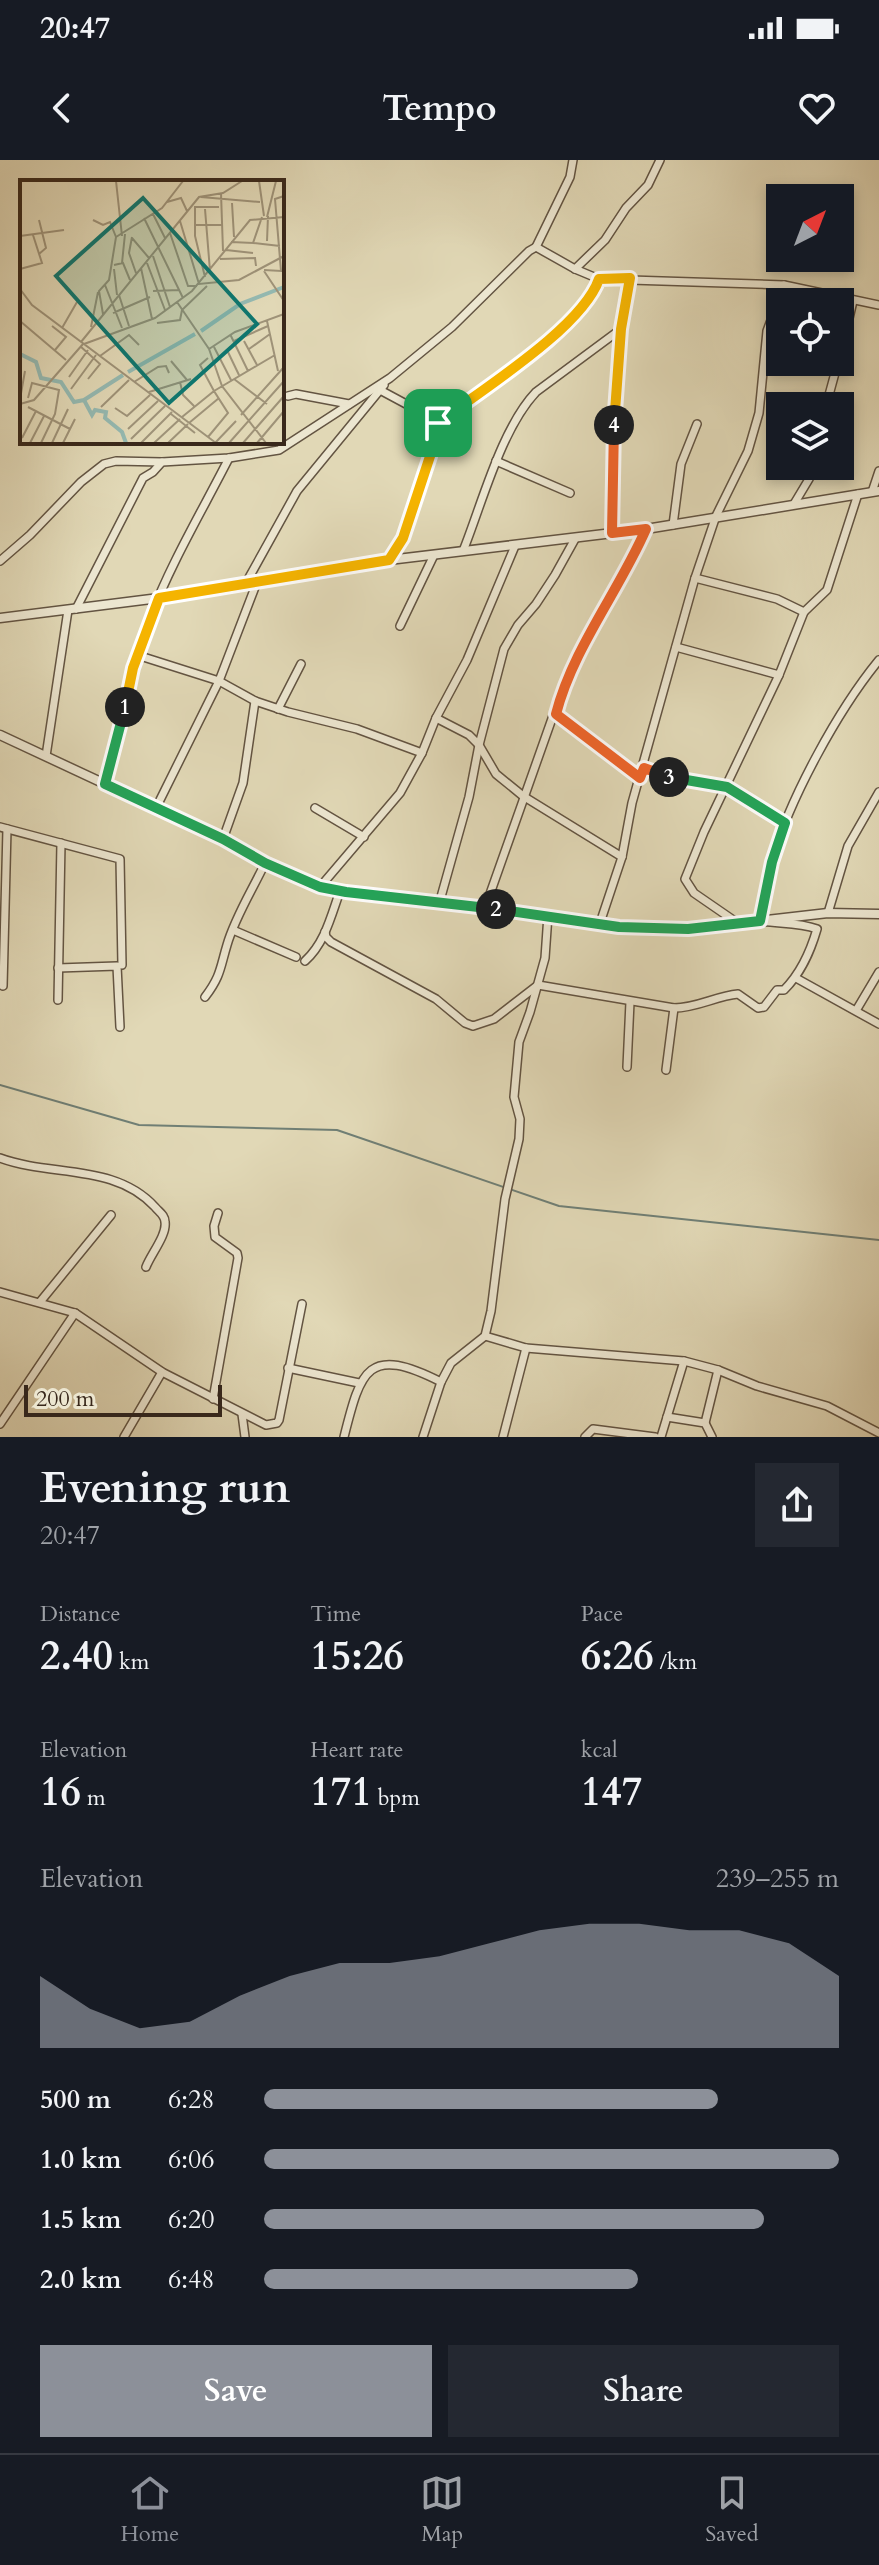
<!DOCTYPE html>
<meta charset="utf-8">
<style>
body{margin:0;font-family:Cardo,serif;background:#242831;color:#f1f3f6;height:100vh;display:flex;flex-direction:column;font-size:30px;white-space:nowrap}
*{box-sizing:border-box;margin:0}
p{font-size:26px;color:#9ea1a6}
.icon{flex:none;width:44px;height:44px;fill:none;stroke:currentColor;stroke-width:2;stroke-linecap:round;stroke-linejoin:round}
.map{position:relative;height:1277px;overflow:hidden}
.details{display:flex;flex-direction:column;background:#171b24;flex:1}
.details>*{flex:none}
.needle{width:52px;rotate:42deg}
.buttons{position:absolute;left:766px;top:24px;display:grid;gap:16px}
.buttons a{display:grid;place-items:center;width:88px;height:88px;border-radius:0px;background:#171b24;box-shadow:0 4px 12px #0003;font-size:40px}
.scale{position:absolute;left:24px;bottom:20px;width:198px;box-sizing:border-box;padding-left:8px;border:4px solid #39281b;border-top:0;font-size:22px;line-height:28px;white-space:nowrap;color:#39281b;-webkit-text-stroke:6px #ece6d0;paint-order:stroke}
.pin{position:absolute;display:grid;place-items:center;width:68px;height:68px;color:#fff;margin:-34px;border-radius:16px;box-shadow:0 4px 12px #0006}
.km{position:absolute;width:40px;height:40px;margin:-20px;border-radius:50%;background:#222;color:#fff;font-size:22px;line-height:40px;text-align:center}
.round{display:grid;place-items:center;flex:none;width:84px;height:84px;border-radius:0px;background:#242831}
.headline{display:flex;align-items:center;justify-content:space-between;height:136px;padding:0 40px}
h1{font-size:44px;font-weight:800;line-height:60px}
.figures{display:grid;grid-template-columns:repeat(3,1fr);gap:12px;height:136px;padding:8px 40px}
.figures div{display:grid;align-content:center}
.figures b{font-size:40px;font-weight:800}
.figures small{font-size:22px;font-weight:400}
.figures p{font-size:22px}
.chart{height:224px;padding:16px 40px}
.chart p{display:flex;justify-content:space-between}
.chart svg{width:100%;height:144px;margin-top:8px;fill:#8c9099;opacity:.7}
.cta{display:flex;gap:16px;margin-top:auto;padding:16px 40px}
.cta a{flex:1;height:92px;border-radius:0px;background:#8c9099;color:#fff;font-size:32px;font-weight:800;line-height:92px;text-align:center}
.cta a+a{background:#242831;color:#f1f3f6}
ul{padding:0 40px;list-style:none;font-size:26px}
li{display:grid;grid-template-columns:128px 96px 1fr;align-items:center;height:60px}
li i{height:20px;border-radius:10px;background:#8c9099}
.status{display:flex;justify-content:space-between;align-items:center;height:56px;padding:0 40px;background:#171b24;direction:ltr}
.status svg{height:22px;fill:currentColor}
header{display:flex;justify-content:space-between;align-items:center;height:104px;padding:0 40px;background:#171b24;font-size:36px;font-weight:800}
.menu{display:flex;justify-content:space-around;align-items:center;height:112px;border-top:2px solid #363941;background:#171b24;font-size:22px;color:#9ea1a6}
.menu a{display:grid;justify-items:center;gap:4px}
.menu .current{color:#8c9099}
.map>svg:first-child{display:block}
</style>
<div class="status"><b>20:47</b><svg viewBox="0 0 49 12"><path d="M0 12V9h3v3zM5 12V6h3v6zM10 12V3h3v9zM15 12V0h3v12zM26 1h20v11H26zM47 4h2v5h-2z"/></svg></div>
<header><svg class="icon" aria-label="back" viewBox="0 0 24 24"><path d="M15 5l-7 7 7 7"/></svg>Tempo<svg class="icon" aria-label="heart" viewBox="0 0 24 24"><path d="M12 20l-8-8c-3-5 5-10 8-4 3-6 11-1 8 4z"/></svg></header>
<div class="map">
<svg width="879" height="1277" viewBox="0 0 879 1277">
<rect width="100%" height="100%" fill="#e1d8b6"/>
<filter id="stains"><feTurbulence type="fractalNoise" baseFrequency=".0025" numOctaves="4"/><feColorMatrix values="0 0 0 0 .2 0 0 0 0 .09 0 0 0 0 .02 0 0 0 .5 -.17"/></filter>
<radialGradient id="worn" r=".72"><stop offset=".6" stop-color="#630" stop-opacity="0"/><stop offset="1" stop-color="#630" stop-opacity=".3"/></radialGradient>
<g fill="none" stroke-linecap="round" stroke-linejoin="round">
<path stroke="#707f75" stroke-width="2" d="M0 925 139 965 337 970 559 1046 879 1080"/>
<g stroke="#635442" stroke-width="10">
<g id="minor">
<path d="M536 87 570 17 573 0"/>
<path d="M575 109 605 80 626 48 648 25 660 0"/>
<path d="M840 197 853 141"/>
<path d="M380 230 434 259 439 269 403 378 389 400"/>
<path d="M288 236 296 234 349 244"/>
<path d="M826 246 838 202"/>
<path d="M438 263C481 231 583 167 599 119"/>
<path d="M496 301 570 333"/>
<path d="M872 332 879 311"/>
<path d="M794 344 809 319 813 306"/>
<path d="M673 365 681 304 697 264"/>
<path d="M612 373C613 288 616 203 630 118"/>
<path d="M463 391C482 344 501 269 536 232L621 169"/>
<path d="M0 401 30 375 81 322 104 304 116 301 162 302"/>
<path d="M695 418 777 439 804 452"/>
<path d="M246 423 297 331 384 225"/>
<path d="M76 449 143 318 153 312 162 302 229 298 279 290 390 218 452 167 529 91 536 87 575 109 599 119 784 125 879 145"/>
<path d="M400 466 434 395"/>
<path d="M676 487 779 515"/>
<path d="M137 495 219 521 255 541 288 552 357 569 422 593"/>
<path d="M278 549 301 504"/>
<path d="M556 554 640 618"/>
<path d="M436 558 469 575 479 585 496 614 523 636 622 697"/>
<path d="M46 596 68 450"/>
<path d="M644 608 663 616 727 627 785 663"/>
<path d="M105 624C122 569 128 511 150 458 171 403 202 351 229 298"/>
<path d="M156 648 219 521 257 422"/>
<path d="M315 648 364 677"/>
<path d="M0 667 120 699 122 805"/>
<path d="M223 679 243 623 255 541"/>
<path d="M320 727 400 633 422 593 436 558 467 500 515 386"/>
<path d="M439 744 469 637 479 585 504 489 518 465 536 444 555 415 575 379"/>
<path d="M485 748 560 536 646 369"/>
<path d="M828 753 848 686 879 632"/>
<path d="M600 763 622 697 632 643 695 418 716 356 748 291 759 253 767 171 784 125"/>
<path d="M739 764 694 733 685 719 704 672 779 515 804 452 827 430 858 334"/>
<path d="M233 770 296 797"/>
<path d="M325 772 326 777 331 782 436 839 465 863 473 866 494 859 538 825 674 848C697 848 716 836 738 834L758 848 764 847 777 830H784C801 813 810 793 817 769 799 762 780 764 760 761 764 741 766 720 772 700 790 638 838 550 879 500"/>
<path d="M305 801C325 783 331 756 340 731"/>
<path d="M58 808 117 806 120 867"/>
<path d="M796 818 879 864"/>
<path d="M3 826 7 669"/>
<path d="M205 837C221 816 220 808 227 785 235 757 253 729 265 703"/>
<path d="M58 840 61 683"/>
<path d="M857 849 879 812"/>
<path d="M627 907 630 842"/>
<path d="M666 910 674 848"/>
<path d="M0 998C51 1017 115 1003 155 1047 159 1052 165 1055 165 1062 167 1075 151 1094 146 1107"/>
<path d="M0 1132 75 1153 162 1212 266 1265 277 1263 279 1260 302 1144"/>
<path d="M40 1142 111 1055"/>
<path d="M485 1176 526 1188 684 1201 718 1210 757 1226 827 1246 879 1273"/>
<path d="M288 1208 359 1223"/>
<path d="M213 1239 238 1098 237 1093 215 1077 214 1066 218 1053"/>
<path d="M242 1254 245 1277"/>
<path d="M667 1257 705 1263 712 1277"/>
<path d="M705 1263 718 1210"/>
<path d="M0 1264 75 1153"/>
<path d="M124 1277 162 1212"/>
<path d="M344 1277C361 1209 368 1185 441 1222"/>
<path d="M423 1277 441 1222 451 1203 485 1176 491 1151 505 1039 519 979 520 959 514 937 519 882 530 852 545 798 548 755"/>
<path d="M503 1277 526 1188"/>
<path d="M585 1277 593 1269 655 1277"/>
<path d="M661 1277 684 1201"/>
</g>
</g>
<g stroke="#635442" stroke-width="11">
<g id="tertiary">
<path d="M0 458 159 438 389 400 646 369 879 331"/>
<path d="M0 575 223 679 265 703 320 727 346 732 514 751 619 767 688 769 828 753 879 754"/>
</g>
</g>
<use href="#minor" stroke="#ece6d0" stroke-width="7"/>
<use href="#tertiary" stroke="#ece6d0" stroke-width="8"/>
</g>
<g fill="none" stroke-linecap="round" stroke-linejoin="round">
<g stroke="#fff" stroke-width="16">
<path id="split-1" d="M125 547 133 508 159 438 389 400 403 378 439 269 438 263"/>
</g>
<g stroke="#fff" stroke-width="16">
<path id="split-2" d="M125 547 105 624 223 679 265 703 320 727 346 732 496 749"/>
</g>
<g stroke="#fff" stroke-width="16">
<path id="split-3" d="M496 749 619 767 688 769 760 761 772 702 785 663 727 627 669 617"/>
</g>
<g stroke="#fff" stroke-width="16">
<path id="split-4" d="M614 265 612 373 646 369C619 431 573 488 556 554L640 618 644 608 669 617"/>
</g>
<g stroke="#fff" stroke-width="16">
<path id="split-5" d="M438 263C481 230 582 168 599 119L630 118 621 169 614 265"/>
</g>
<use href="#split-1" stroke="#f5b400" stroke-width="10"/>
<use href="#split-2" stroke="#22a559" stroke-width="10"/>
<use href="#split-3" stroke="#22a559" stroke-width="10"/>
<use href="#split-4" stroke="#f0652b" stroke-width="10"/>
<use href="#split-5" stroke="#f5b400" stroke-width="10"/>
</g>
<g transform="translate(20 20)">
<rect width="264" height="264" fill="#e1d8b6"/>
<path fill="none" stroke="#94b9b1" stroke-width="4" d="M181 151 220 124 264 107M0 174 16 182 21 198 41 202 54 222 64 220 72 235 75 230 86 232 85 238 102 252 106 263M108 192 175 154M64 220 103 195"/>
<path fill="none" stroke="#9e9278" stroke-width="2" d="M96 1 102 56M239 1 244 36M201 13 203 71M181 17 240 22M147 22 161 18 167 31M212 23 214 57M174 27H199M175 27V56L185 97M185 29 190 91M133 34 145 58M247 37 256 1M124 38 163 118M19 40 26 68 19 74M73 40 83 45 90 42 96 57M160 41 179 104 219 100 264 76M175 45H203M150 53 168 106H177M0 56 44 50M112 57 109 73 116 93M112 58 129 78M247 61 248 36M211 62 233 63 242 37M233 63 260 66M206 70 233 73M133 76 150 127M200 79 235 78 236 86M102 83 105 54M127 83 145 130M94 85 103 83 110 100M121 88 132 139M0 89 22 83 13 55M94 89 97 115M244 90 261 91 255 19 264 16M244 91 264 121M85 105 102 148M0 109 12 125 196 263M133 111 159 110M99 115 109 146M157 122 189 169 202 206 246 263M93 133 130 117M83 134 79 111 89 100 96 57 142 28 163 1M0 141 46 180M247 141 258 191M137 143 160 140 162 130 187 106M32 146 46 157 35 170M71 147 78 112M42 148 57 122M210 154 228 191M214 161 248 146M224 161 237 185M61 162 179 17 203 13 222 1M64 164 135 138 172 111 230 40 264 37M215 164 207 170 219 195M60 166 80 184 68 199M194 167 211 200M189 169 215 152 264 134M229 169 250 154M80 176 109 155 119 165M151 181 167 200M49 197 68 170M214 199 247 224M114 202 138 187 146 186 149 193M160 202 163 215 174 226M51 209 76 175M129 212 171 199M8 218 12 203 39 210 35 234 21 263M0 219 5 191M0 224 14 220 63 164M8 227 50 249M81 227 109 200M95 228 107 236 130 215M151 234 175 253M221 235 264 187M162 237 194 211 180 185 188 178M169 243 199 218M108 249 138 221M188 257 208 233 194 211 255 175M2 258 16 231M111 259 145 226M10 263 24 236M32 263 48 229M43 263 55 239M121 263 152 232M134 263 160 239M148 263 168 244M195 263 216 241M209 263 264 201M223 263 264 216M237 263 264 231"/>
<path fill="#0f766e" fill-opacity="0.15" stroke="#0f766e" stroke-width="4" d="M123 18 237 144 149 223 36 96Z"/>
<rect width="264" height="264" fill="none" stroke="#39281b" stroke-width="4"/>
</g>
<rect width="100%" height="100%" filter="url(#stains)"/>
<rect width="100%" height="100%" fill="url(#worn)"/>
</svg>
<div class="buttons">
<a><svg class="needle" viewBox="-14 -14 28 28"><path d="M0-13l5 13h-10z" fill="#e53935"/><path d="M0 13l5-13h-10z" fill="#9ea1a6"/></svg></a>
<a><svg class="icon" aria-label="locate" viewBox="0 0 24 24"><circle cx="12" cy="12" r="6"/><path d="M12 2v4M12 18v4M2 12h4M18 12h4"/></svg></a>
<a><svg class="icon" aria-label="layers" viewBox="0 0 24 24"><path d="M12 4l9 5-9 5-9-5zM3 14l9 5 9-5"/></svg></a>
</div>
<div class="scale">200 m</div>
<div class="pin" style="left:438px;top:263px;background:#1e9e55"><svg class="icon" aria-label="arrive" viewBox="0 0 24 24"><path d="M6 21V4h12l-3 4 3 4H6"/></svg></div>
<b class="km" style="left:125px;top:547px">1</b>
<b class="km" style="left:496px;top:749px">2</b>
<b class="km" style="left:669px;top:617px">3</b>
<b class="km" style="left:614px;top:265px">4</b>
</div>
<section class="details">
<div class="headline"><div><h1>Evening run</h1><p>20:47</p></div><a class="round"><svg class="icon" aria-label="share" viewBox="0 0 24 24"><path d="M12 15V3M7 8l5-5 5 5M5 13v7h14v-7"/></svg></a></div>
<div class="figures">
<div><p>Distance</p><b>2.40<small> km</small></b></div>
<div><p>Time</p><b>15:26</b></div>
<div><p>Pace</p><b>6:26<small> /km</small></b></div>
</div>
<div class="figures">
<div><p>Elevation</p><b>16<small> m</small></b></div>
<div><p>Heart rate</p><b>171<small> bpm</small></b></div>
<div><p>kcal</p><b>147</b></div>
</div>
<div class="chart"><p><span>Elevation</span>239–255 m</p>
<svg viewBox="0 0 160 44" preserveAspectRatio="none"><path d="M0 44V22L10 32L20 38L30 36L40 28L50 22L60 18L70 18L80 16L90 12L100 8L110 6L120 6L130 8L140 8L150 12L160 22V44z"/></svg>
</div>
<ul>
<li><b>500 m</b>6:28<i style="width:79%"></i></li>
<li><b>1.0 km</b>6:06<i style="width:100%"></i></li>
<li><b>1.5 km</b>6:20<i style="width:87%"></i></li>
<li><b>2.0 km</b>6:48<i style="width:65%"></i></li>
</ul>
<div class="cta"><a>Save</a><a>Share</a></div>
</section>
<nav class="menu">
<a class="current"><svg class="icon" aria-label="home" viewBox="0 0 24 24"><path d="M3 11l9-7 9 7M6 9v11h12V9"/></svg>Home</a>
<a><svg class="icon" aria-label="map" viewBox="0 0 24 24"><path d="M3 6l6-2 6 2 6-2v14l-6 2-6-2-6 2zM9 4v14M15 6v14"/></svg>Map</a>
<a><svg class="icon" aria-label="saved" viewBox="0 0 24 24"><path d="M7 4h10v16l-5-4-5 4z"/></svg>Saved</a>
</nav>
